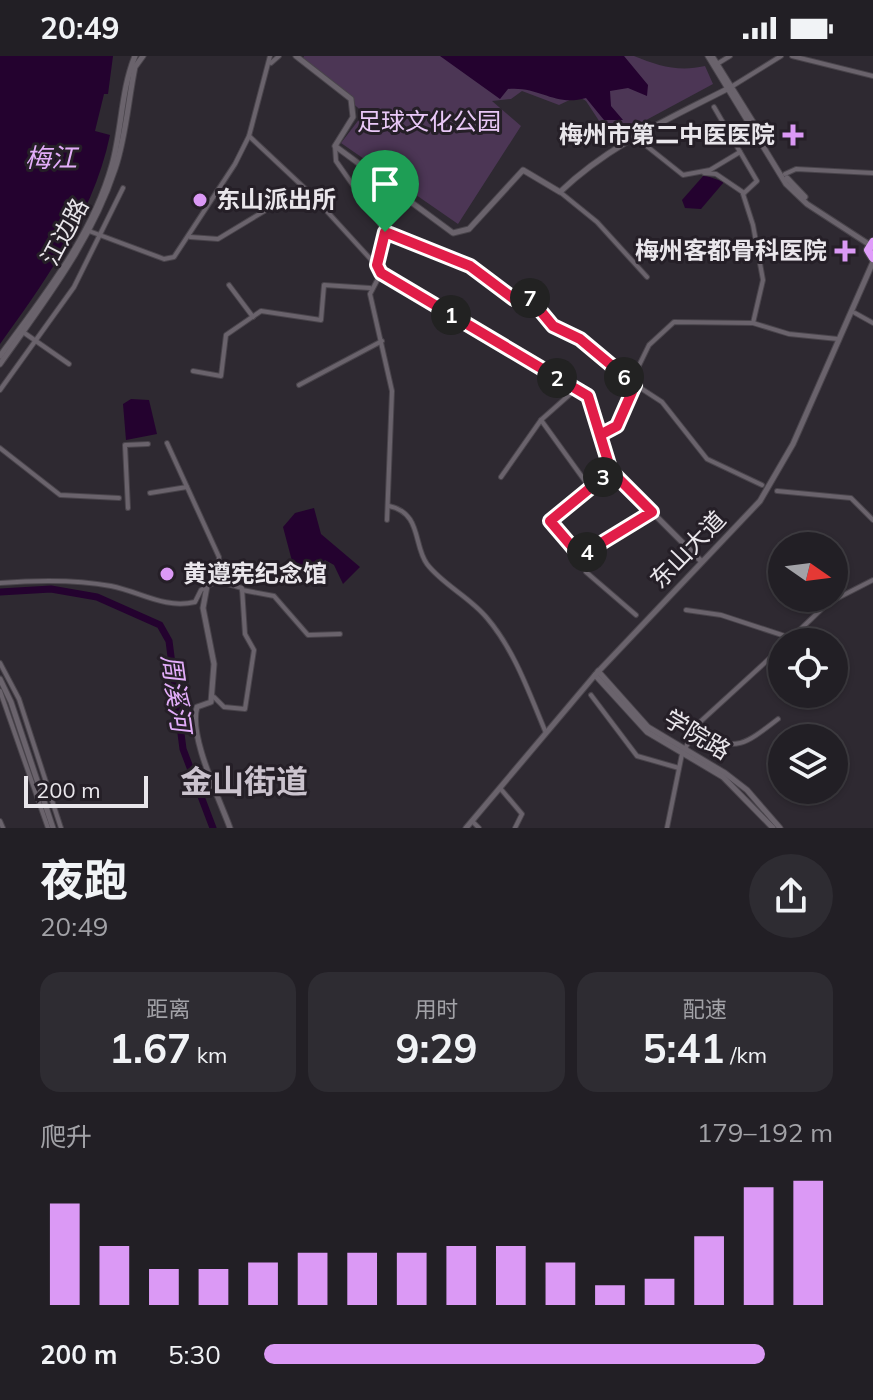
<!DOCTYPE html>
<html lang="zh">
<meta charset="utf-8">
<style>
body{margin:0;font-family:Mulish,"Noto Sans SC",sans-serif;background:#2e2c32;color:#f1f3f6;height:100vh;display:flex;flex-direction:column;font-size:30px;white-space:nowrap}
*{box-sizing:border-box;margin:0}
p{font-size:26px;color:#a2a2a7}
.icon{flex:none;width:44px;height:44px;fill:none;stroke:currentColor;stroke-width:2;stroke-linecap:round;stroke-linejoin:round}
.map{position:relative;height:772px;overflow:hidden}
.side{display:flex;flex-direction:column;background:#221f25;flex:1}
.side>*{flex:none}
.needle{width:52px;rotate:104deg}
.buttons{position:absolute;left:768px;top:476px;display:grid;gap:16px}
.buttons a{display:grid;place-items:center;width:80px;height:80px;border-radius:50%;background:#221f25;box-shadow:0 2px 6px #0004,0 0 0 2px #3f3d42;font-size:40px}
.scale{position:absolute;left:24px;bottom:20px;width:124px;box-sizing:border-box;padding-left:8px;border:4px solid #e9e6eb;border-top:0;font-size:22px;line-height:28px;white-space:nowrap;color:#e9e6eb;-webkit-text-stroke:6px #251f27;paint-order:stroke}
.pin{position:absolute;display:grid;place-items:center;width:68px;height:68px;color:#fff;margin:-82px -34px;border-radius:50% 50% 50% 0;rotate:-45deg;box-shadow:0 0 8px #0007}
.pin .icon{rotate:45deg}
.km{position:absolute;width:40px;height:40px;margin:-20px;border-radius:50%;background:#222;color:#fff;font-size:22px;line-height:40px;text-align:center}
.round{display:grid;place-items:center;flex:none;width:84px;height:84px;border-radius:42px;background:#2e2c32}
.overview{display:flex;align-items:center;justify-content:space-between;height:136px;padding:0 40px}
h1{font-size:44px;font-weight:700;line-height:60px}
.figures{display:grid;grid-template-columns:repeat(3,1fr);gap:12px;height:136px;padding:8px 40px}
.figures div{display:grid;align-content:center;border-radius:20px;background:#2e2c32;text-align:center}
.figures b{font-size:40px;font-weight:700}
.figures small{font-size:22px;font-weight:400}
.figures p{font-size:22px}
.chart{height:224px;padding:16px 40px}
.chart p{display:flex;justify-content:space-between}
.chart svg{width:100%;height:144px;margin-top:8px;stroke:#db99f5;stroke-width:6}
ul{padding:0 40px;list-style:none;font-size:26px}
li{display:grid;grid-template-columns:128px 96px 1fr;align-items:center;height:60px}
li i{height:20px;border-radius:10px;background:#db99f5}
.status{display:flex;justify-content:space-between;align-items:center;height:56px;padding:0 40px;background:#221f25;direction:ltr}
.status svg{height:22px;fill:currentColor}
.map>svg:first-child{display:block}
</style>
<div class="status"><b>20:49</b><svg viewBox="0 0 49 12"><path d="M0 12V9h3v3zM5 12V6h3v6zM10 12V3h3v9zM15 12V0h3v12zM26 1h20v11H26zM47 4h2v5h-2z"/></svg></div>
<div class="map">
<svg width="873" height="772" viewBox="0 0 873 772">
<rect width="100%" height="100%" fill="#2e2931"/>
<path fill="#4c3655" d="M304 0H634C658 10 679 16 705 10L713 28 611 83 586 45 578 40 559 49 522 35 511 43 492 45 521 70 458 168 341 87 364 57 302 4Z"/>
<g fill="#24022f">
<path d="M0 0H113L108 38H104L95 75 110 79C94 157 46 224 0 288Z"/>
<path d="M440 0H624L648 29 647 40 628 32 610 35 611 50 623 64H604L586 42C554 51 540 30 508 33L500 43Z"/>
<path d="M704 119 724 126 701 153 685 152 682 144Z"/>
<path d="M131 343 149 344 157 378 126 384 123 348Z"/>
<path d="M314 452 321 478 360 511 343 528 334 509 325 504 308 522 292 505 283 471 295 457Z"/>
</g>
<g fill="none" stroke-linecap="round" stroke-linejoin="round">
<path stroke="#24022f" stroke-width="7" d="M0 536 51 533 97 541 160 569 169 585 183 693 213 772"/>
<g stroke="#49444b" stroke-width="6">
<g id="street">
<path d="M792 0 873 20"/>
<path d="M271 7 279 0"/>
<path d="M717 8 730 0"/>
<path d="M731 31 781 0"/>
<path d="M714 51 757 125 743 138 753 169 763 224 753 267"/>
<path d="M249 80 313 140 376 209"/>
<path d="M639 84 683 119 710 114 740 96"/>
<path d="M335 90 336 105 385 175 377 209"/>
<path d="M704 117 716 118 744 137"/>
<path d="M785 118 796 113 873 117"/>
<path d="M560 136 597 166 647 221"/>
<path d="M89 175 164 203 174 201 235 108 249 80 270 0"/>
<path d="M385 176 470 210 514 243 524 235 553 270 580 283 619 318 662 346 707 403 762 429"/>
<path d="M190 181 218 183 271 151 299 147 309 136"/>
<path d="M381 217 370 238 392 335 387 464"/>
<path d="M229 229 253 261"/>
<path d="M855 257 873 267"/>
<path d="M23 276 69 308"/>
<path d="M193 315 221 320 226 279 261 255 321 264 324 229 370 232"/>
<path d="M631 326 649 289 674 266 753 267 789 278 838 283"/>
<path d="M299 329 382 285"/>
<path d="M0 334 74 231 123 132"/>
<path d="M541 364 590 432"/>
<path d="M600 379 617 370 635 329"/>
<path d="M167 387 219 501 217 526"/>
<path d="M0 392 60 439 119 442"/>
<path d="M611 415 550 465 579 498 586 516 636 559"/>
<path d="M501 421 541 364 576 333"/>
<path d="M777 435 851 442 873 464"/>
<path d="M150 437 187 431"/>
<path d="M389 450C422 457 413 489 427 508 443 529 470 541 487 562 515 595 529 637 546 677"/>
<path d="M128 452 125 389 148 388"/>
<path d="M580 500 652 456"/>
<path d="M0 527C37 524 74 523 111 530 141 536 164 553 195 546L201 534 217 525 242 532 245 578 254 594 245 653 224 651 214 641"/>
<path d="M242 534 274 540 308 579 340 578"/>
<path d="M686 554 721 559 791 582"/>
<path d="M787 586 828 547 873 524"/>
<path d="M0 607 19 643 61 772"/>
<path d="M0 635 48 772"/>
<path d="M591 639 637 700 679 712"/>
<path d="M692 682C740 691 738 694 778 663"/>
<path d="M500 732 522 758 515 772"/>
<path d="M0 765 3 772"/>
<path d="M472 765 479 772"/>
<path d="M667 772 682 698 700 666 782 591"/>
</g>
</g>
<g stroke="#49444b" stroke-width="7">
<g id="secondary">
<path d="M296 0 351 43 353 61 335 90 453 177 469 173 523 114 560 136C610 88 671 62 731 31"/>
<path d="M708 0 786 128 807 148 870 189"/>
<path d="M712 0 755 69"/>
<path d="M787 122 805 141"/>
<path d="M377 209 381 217 588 340 611 415 701 505"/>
<path d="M0 300C43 241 92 181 112 109 122 73 121 34 135 0"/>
<path d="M0 308C44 246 91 186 115 113 126 81 128 45 135 11L143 0"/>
<path d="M207 530 203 552 214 608 211 646 197 651C188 679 220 744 230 772"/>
<path d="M598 615 648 671 725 717 747 734 780 772"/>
<path d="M595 619 647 676 723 721 773 772"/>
<path d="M0 623 11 646 53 772"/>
<path d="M466 772 595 619 760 445 793 388 873 206"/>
</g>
</g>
<g stroke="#49444b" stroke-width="10">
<path id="highway" d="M873 186 868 194 873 202"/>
</g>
<use href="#street" stroke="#6a636c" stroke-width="4"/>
<use href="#secondary" stroke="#6a636c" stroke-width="5"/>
<use href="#highway" stroke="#df9df9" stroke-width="8"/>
</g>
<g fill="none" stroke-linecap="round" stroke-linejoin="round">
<g stroke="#fff" stroke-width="16">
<path id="route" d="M385 176 377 209 381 217 588 340 611 415 550 465 580 500 652 456 611 415 600 379 617 370 635 329 580 283 553 270 524 235 514 243 470 210 385 176"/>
</g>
<use href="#route" stroke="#e11d48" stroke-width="10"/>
</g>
<g fill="#db99f5" stroke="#251f27" stroke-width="3">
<path d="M789 67h8v8h8v8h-8v8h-8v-8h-8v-8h8z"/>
<circle cx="200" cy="144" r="8"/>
<path d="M841 183h8v8h8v8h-8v8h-8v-8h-8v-8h8z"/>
<circle cx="167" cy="518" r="8"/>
</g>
<g text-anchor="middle" stroke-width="6" stroke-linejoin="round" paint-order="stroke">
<g font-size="24" fill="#e9c8f7" stroke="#251f27">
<text x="429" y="74">足球文化公园</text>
</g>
<g font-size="24" font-weight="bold" fill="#e9e6eb" stroke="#251f27" text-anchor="end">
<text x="775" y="87">梅州市第二中医医院</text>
<text x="216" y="152" text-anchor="start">东山派出所</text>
<text x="827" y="203">梅州客都骨科医院</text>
<text x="183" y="526" text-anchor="start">黄遵宪纪念馆</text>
</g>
<g font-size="24" fill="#e9e6eb" stroke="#251f27">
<text transform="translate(65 176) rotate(-62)" y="8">江边路</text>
<text transform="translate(688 494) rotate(-46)" y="8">东山大道</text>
<text transform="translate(697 679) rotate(31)" y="8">学院路</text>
</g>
<g font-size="26" font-style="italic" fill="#e3adfa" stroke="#251f27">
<text x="51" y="111">梅江</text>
<text transform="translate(176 637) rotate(82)" y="9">周溪河</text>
</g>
<g font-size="32" font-weight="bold" fill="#cbc3ce" stroke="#251f27">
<text x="244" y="737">金山街道</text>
</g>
</g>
</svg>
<div class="buttons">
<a><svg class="needle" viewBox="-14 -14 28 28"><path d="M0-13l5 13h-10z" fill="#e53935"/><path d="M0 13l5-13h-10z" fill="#a2a2a7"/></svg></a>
<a><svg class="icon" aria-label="locate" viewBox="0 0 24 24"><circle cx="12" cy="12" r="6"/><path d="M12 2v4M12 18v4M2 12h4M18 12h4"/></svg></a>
<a><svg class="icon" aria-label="layers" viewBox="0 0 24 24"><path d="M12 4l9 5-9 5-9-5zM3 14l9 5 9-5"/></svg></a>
</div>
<div class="scale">200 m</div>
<div class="pin" style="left:385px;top:176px;background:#1e9e55"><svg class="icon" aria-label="arrive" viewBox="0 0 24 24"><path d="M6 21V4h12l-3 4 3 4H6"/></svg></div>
<b class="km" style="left:451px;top:259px">1</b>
<b class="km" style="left:557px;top:322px">2</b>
<b class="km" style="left:603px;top:421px">3</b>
<b class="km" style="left:587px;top:496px">4</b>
<b class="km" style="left:624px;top:321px">6</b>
<b class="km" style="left:530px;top:242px">7</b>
</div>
<section class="side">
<div class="overview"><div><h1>夜跑</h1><p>20:49</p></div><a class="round"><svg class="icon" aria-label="share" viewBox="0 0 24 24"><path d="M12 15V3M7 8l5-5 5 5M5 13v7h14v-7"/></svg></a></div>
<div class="figures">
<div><p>距离</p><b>1.67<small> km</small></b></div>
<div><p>用时</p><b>9:29</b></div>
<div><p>配速</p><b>5:41<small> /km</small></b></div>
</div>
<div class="chart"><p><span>爬升</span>179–192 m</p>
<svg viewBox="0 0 160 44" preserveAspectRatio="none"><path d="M5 44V13M15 44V26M25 44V33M35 44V33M45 44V31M55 44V28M65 44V28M75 44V28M85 44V26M95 44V26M105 44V31M115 44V38M125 44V36M135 44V23M145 44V8M155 44V6"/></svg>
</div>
<ul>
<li><b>200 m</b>5:30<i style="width:88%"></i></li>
</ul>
</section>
